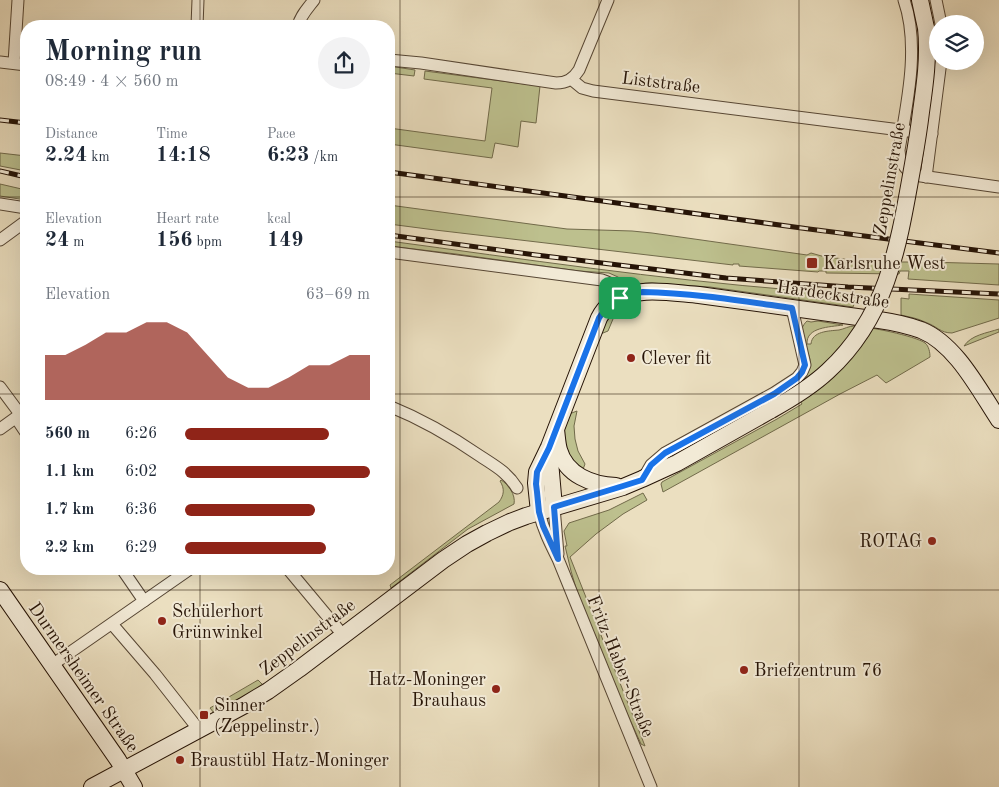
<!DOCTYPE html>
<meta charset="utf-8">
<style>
body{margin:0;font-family:"Old Standard TT",serif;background:#f2f2f3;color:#1f2937;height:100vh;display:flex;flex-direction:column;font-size:19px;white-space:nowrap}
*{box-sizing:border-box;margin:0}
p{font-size:16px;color:#747a83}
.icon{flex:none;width:28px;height:28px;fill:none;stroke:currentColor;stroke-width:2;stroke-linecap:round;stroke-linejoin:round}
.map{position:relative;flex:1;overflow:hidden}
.details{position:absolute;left:20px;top:20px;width:375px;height:555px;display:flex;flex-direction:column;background:#fff;border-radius:20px;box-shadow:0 5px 20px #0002}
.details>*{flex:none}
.fabs{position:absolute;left:929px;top:15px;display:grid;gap:10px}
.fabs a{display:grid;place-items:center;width:55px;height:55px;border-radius:50%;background:#fff;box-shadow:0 5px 20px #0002;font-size:25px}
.pin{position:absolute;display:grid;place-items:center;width:42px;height:42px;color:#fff;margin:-21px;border-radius:10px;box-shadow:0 2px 8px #0006}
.round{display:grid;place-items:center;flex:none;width:52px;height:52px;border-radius:26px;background:#f2f2f3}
.head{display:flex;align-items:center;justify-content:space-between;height:85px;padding:0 25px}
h1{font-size:28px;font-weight:600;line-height:38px}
.stats{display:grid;grid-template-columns:repeat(3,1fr);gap:8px;height:85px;padding:5px 25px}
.stats div{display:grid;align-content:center}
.stats b{font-size:21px;font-weight:600}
.stats small{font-size:14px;font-weight:400}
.stats p{font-size:14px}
.chart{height:140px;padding:10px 25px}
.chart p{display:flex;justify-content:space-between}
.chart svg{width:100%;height:90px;margin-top:5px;fill:#8f2418;opacity:.7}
ul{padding:0 25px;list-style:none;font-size:16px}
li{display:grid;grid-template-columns:80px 60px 1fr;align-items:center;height:38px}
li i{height:12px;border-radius:6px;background:#8f2418}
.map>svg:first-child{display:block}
</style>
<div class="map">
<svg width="999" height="787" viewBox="0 0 999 787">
<rect width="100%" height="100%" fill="#ebdfc0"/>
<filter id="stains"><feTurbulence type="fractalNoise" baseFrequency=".004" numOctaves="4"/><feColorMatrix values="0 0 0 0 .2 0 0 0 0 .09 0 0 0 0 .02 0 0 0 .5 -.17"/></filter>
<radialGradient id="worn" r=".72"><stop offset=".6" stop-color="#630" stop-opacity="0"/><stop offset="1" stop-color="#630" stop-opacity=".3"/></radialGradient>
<g fill="#bdc08e" stroke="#716a4a">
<path d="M389 66 415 70 414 76 389 73Z"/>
<path d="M425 71 540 86 536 123 521 121 518 147 495 143 492 158 389 144V128L485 141 492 88 424 79Z"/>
<path d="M0 153 26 156V171L0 166Z"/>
<path d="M0 184 26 190V200L0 196Z"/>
<path d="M389 205 567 229 632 231 652 233 807 255 811 253 825 257 874 262H926L999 264V285L908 279 909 271H900L899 274 826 273V271H819L818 272 739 266V264H733V265L435 230 389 224Z"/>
<path d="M389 241C523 259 657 279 793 290V295L801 296 802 291 858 294 853 307 710 287 651 283 631 284 626 283 618 277 609 273 579 271 456 254 389 246Z"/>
<path d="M909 294 999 300V318L952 333C940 333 937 326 925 322 917 318 909 317 901 315V298L909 299Z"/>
<path d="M618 307 608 331 598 335 605 320Z"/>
<path d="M807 321 811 322 818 321 843 325C830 327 806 327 807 344H811C812 331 829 331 839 330 844 329 849 326 854 326 866 326 916 336 925 343 929 346 930 353 930 357L886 383 877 375 840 394 663 492 661 484 662 482 777 419 802 404 792 386C835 363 786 341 807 321Z"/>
<path d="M999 329V332L964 346C971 335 987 333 999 329Z"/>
<path d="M577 411 574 426 575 439 578 451 585 464 582 472 563 446 564 429 569 414Z"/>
<path d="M501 480C508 484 516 495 514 504L468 529 391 588 390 585 499 502C504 495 505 489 500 481Z"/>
<path d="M643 493 647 500 623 514 596 534 570 557 645 746 641 744 621 700 578 595 571 571 565 546H567L564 531 569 523 609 510Z"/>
<path d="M258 680 263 685 232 704 214 713 210 708Z"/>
</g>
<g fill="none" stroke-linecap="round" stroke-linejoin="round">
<g stroke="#564634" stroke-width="13">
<g id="street">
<path d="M904 0C920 46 907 103 899 150 899 158 903 167 910 172 913 174 918 175 921 176L999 187"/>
<path d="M936 0 941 24"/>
<path d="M197 26 198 0"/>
<path d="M298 26C300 16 308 8 314 0"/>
<path d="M389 60 421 63 556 83C567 83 573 79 579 70L608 0"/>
<path d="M0 62 26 65"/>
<path d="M14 63 18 0"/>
<path d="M571 79 582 88 593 91 932 134"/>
<path d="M926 177 941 61"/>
<path d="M0 204 26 208"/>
<path d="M0 240 26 221"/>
<path d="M389 252 602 280C612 283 616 288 620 297"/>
<path d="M0 387 20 414"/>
<path d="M389 406C421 419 451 436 480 456 495 466 507 472 517 488"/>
<path d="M16 418 26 433"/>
<path d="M0 429 25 411"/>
<path d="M643 479 651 465 665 453 774 393 797 378 802 372 805 365 792 308"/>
<path d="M554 507 558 554"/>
<path d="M539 512C543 529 550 543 558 559L651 787"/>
<path d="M122 569 144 601"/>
<path d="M288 569 343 635"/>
<path d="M112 624 155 674 199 730"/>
<path d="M52 665 190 569"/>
</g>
</g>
<g stroke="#251306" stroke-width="18">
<g id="secondary">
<path d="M920 0 926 28"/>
<path d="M556 430C557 436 557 443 559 450 566 475 592 485 616 486"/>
<path d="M549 450 554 507"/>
<path d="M539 512 536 483 537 472 549 447 599 318C602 312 606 307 611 303 634 285 672 293 699 295L879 320C893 322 907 325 921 330 956 344 979 390 999 420"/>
<path d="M0 590 118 760 134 787"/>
<path d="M92 787 243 706 268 691 299 669 443 560 467 544 487 533 510 522 526 516 623 487 642 479 677 463 771 410"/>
</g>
</g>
<use href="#street" stroke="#f2ead6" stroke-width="11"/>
<use href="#secondary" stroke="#f2ead6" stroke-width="16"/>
<g stroke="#251306" stroke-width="5">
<g id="rail">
<path d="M0 120 26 123"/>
<path d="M0 171 26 177"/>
<path d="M389 172 809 229 999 253"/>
<path d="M389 235 536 255 726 278 848 287 999 294"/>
</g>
</g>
<use href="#rail" stroke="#f2ead6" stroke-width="3" stroke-dasharray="9" stroke-linecap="butt"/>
<g stroke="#251306" stroke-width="18" stroke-linecap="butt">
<path id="secondary-bridge" d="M771 410C791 399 811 387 828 371 889 315 899 242 913 164 916 147 919 129 921 112 925 84 929 56 926 28"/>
</g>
<use href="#secondary-bridge" stroke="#f2ead6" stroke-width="16"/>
</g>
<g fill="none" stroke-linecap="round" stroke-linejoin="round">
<g stroke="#fff" stroke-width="10">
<path id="route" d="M643 292C693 293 742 301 792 308L805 365 802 372 797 378 774 394 665 453 651 465 642 480 623 486 554 507 558 559 543 526 539 512 537 492 536 484 537 472 549 448 599 318C610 300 622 294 643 292Z"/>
</g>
<use href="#route" stroke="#1a73e8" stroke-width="6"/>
</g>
<path fill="none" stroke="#251306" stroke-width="1" stroke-opacity="0.55" d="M200 0V26M400 0V787M599 0V787M799 0V787M0 197H26M389 197H999M0 394H26M389 394H999M200 569V787M0 590H999"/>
<g fill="#8f2418" stroke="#f2ead6" stroke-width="2">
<rect x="806" y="257" width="12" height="12" rx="2.5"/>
<circle cx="631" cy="358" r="5"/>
<circle cx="932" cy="541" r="5"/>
<circle cx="162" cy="621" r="5"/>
<circle cx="744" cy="670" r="5"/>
<circle cx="496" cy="689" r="5"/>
<rect x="199" y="710" width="10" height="10" rx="2.5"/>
<circle cx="180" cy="760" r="5"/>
</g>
<g text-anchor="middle" stroke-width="4" stroke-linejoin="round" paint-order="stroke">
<g font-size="18" fill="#251306" stroke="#f2ead6">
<text transform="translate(661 82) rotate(7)" y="6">Liststraße</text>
<text transform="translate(889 179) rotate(-80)" y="6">Zeppelinstraße</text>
<text transform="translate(833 294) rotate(8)" y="6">Hardeckstraße</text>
<text transform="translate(307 637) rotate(-37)" y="6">Zeppelinstraße</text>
<text transform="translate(621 666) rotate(68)" y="6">Fritz-Haber-Straße</text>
<text transform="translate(84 677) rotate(55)" y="6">Durmersheimer Straße</text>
</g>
<g font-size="18" fill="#251306" stroke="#f2ead6" text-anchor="start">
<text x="823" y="269">Karlsruhe West</text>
<text x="641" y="364">Clever fit</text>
<text x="922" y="547" text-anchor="end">ROTAG</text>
<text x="172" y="617">Schülerhort<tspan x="172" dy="21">Grünwinkel</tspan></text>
<text x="754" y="676">Briefzentrum 76</text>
<text x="486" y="685" text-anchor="end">Hatz-Moninger<tspan x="486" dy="21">Brauhaus</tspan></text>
<text x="214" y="711">Sinner<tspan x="214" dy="21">(Zeppelinstr.)</tspan></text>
<text x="190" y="766">Braustübl Hatz-Moninger</text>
</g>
</g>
<rect width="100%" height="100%" filter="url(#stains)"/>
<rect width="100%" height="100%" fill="url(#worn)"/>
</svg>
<div class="fabs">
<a><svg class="icon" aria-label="layers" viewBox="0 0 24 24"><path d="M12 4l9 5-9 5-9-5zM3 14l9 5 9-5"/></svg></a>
</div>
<div class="pin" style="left:620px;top:298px;background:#1e9e55"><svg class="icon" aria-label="arrive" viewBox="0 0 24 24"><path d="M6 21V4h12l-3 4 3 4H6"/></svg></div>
<section class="details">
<div class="head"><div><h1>Morning run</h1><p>08:49 · 4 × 560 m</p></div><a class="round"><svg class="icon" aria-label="share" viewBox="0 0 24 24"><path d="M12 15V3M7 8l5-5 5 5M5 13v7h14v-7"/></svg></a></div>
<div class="stats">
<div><p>Distance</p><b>2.24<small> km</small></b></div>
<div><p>Time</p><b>14:18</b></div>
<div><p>Pace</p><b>6:23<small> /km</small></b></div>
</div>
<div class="stats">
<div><p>Elevation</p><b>24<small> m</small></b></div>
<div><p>Heart rate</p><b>156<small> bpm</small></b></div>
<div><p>kcal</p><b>149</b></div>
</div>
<div class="chart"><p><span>Elevation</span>63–69 m</p>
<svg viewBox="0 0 160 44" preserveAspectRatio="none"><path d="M0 44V22L10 22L20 17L30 11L40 11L50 6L60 6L70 11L80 22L90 33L100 38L110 38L120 33L130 27L140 27L150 22L160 22V44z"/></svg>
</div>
<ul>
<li><b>560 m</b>6:26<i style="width:78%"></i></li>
<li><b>1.1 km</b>6:02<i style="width:100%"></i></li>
<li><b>1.7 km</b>6:36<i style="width:70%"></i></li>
<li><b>2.2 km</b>6:29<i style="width:76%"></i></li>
</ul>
</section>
</div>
